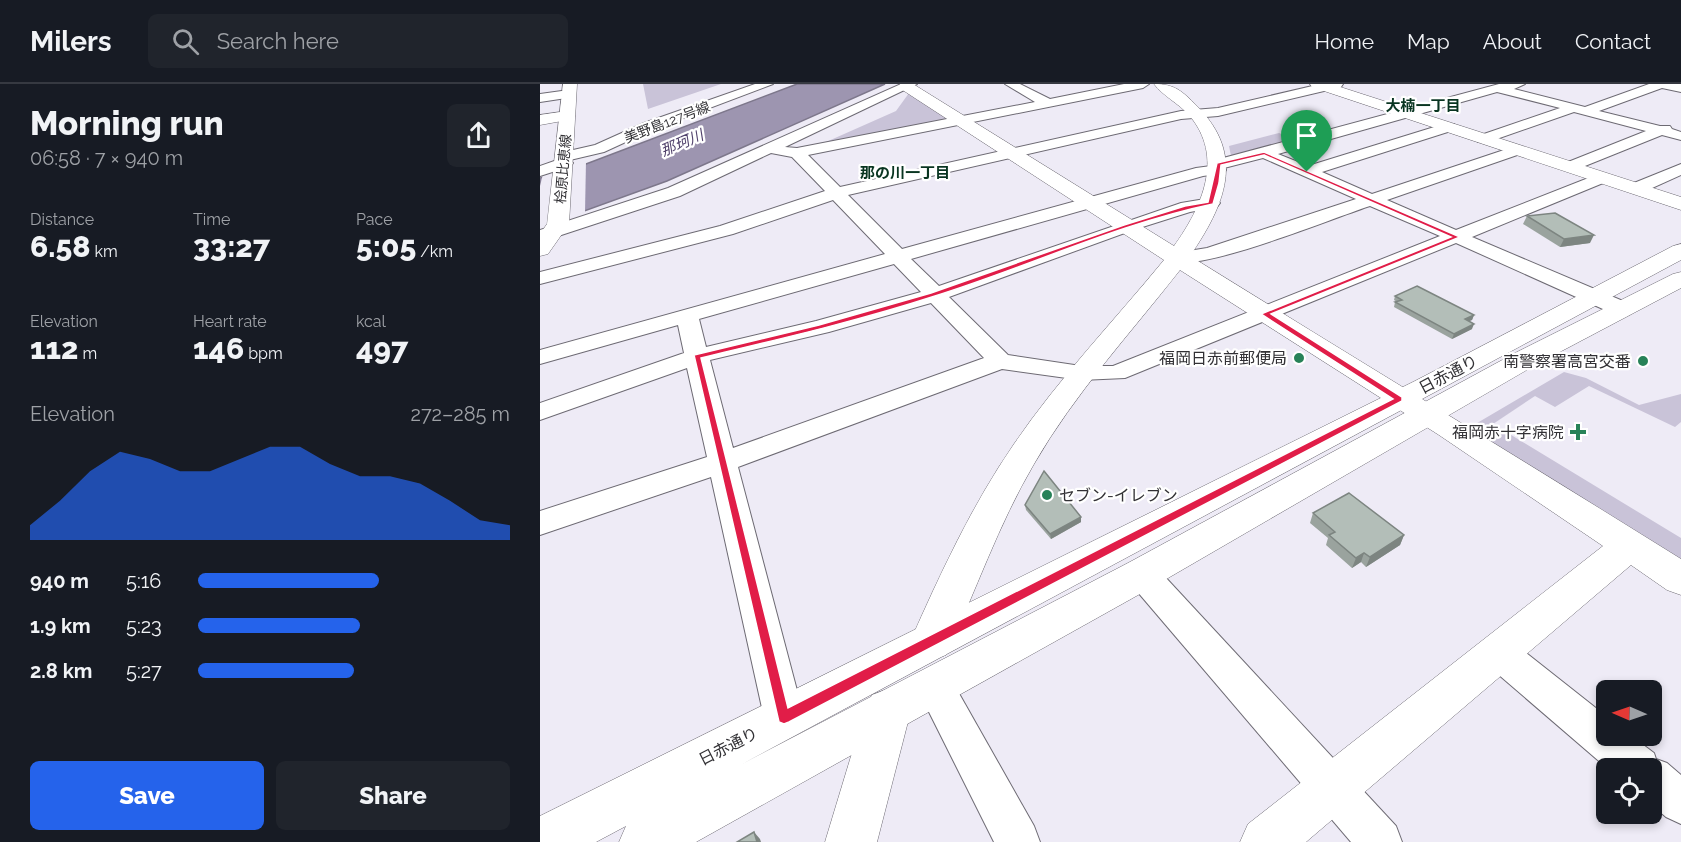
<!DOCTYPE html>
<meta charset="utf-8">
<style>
body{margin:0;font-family:Raleway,"Noto Sans JP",sans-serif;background:#20242c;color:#f1f3f6;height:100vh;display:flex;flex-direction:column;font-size:22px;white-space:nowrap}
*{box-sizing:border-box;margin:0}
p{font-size:20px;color:#9ea1a6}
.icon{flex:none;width:33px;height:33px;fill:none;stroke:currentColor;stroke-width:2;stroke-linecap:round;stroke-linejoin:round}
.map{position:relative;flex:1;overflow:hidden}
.sheet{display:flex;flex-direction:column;background:#171b24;width:540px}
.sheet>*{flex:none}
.needle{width:39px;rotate:272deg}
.fabs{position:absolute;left:1056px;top:596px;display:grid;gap:12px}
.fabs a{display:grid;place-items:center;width:66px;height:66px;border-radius:9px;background:#171b24;box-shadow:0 3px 9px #0003;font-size:30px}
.pin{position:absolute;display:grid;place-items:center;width:51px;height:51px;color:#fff;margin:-62px -26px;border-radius:50% 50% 50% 0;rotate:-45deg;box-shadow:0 0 6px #0007}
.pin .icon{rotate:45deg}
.round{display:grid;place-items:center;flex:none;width:63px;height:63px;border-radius:9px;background:#20242c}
.headline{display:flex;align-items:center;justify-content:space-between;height:102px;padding:0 30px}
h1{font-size:33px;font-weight:800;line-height:45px}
.stats{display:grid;grid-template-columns:repeat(3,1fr);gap:9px;height:102px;padding:6px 30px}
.stats div{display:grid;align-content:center}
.stats b{font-size:30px;font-weight:800}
.stats small{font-size:16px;font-weight:400}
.stats p{font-size:16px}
.chart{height:168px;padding:12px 30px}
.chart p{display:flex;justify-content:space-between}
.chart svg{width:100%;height:108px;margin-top:6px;fill:#2563eb;opacity:.7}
.cta{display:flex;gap:12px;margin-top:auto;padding:12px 30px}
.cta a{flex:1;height:69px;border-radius:9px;background:#2563eb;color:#fff;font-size:24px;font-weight:800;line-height:69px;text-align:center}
.cta a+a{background:#20242c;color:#f1f3f6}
ul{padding:0 30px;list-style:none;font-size:20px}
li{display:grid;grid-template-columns:96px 72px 1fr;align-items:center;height:45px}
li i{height:15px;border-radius:8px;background:#2563eb}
header{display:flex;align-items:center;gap:36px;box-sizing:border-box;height:84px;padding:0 30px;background:#171b24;border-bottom:2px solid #363941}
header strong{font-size:28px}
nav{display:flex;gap:33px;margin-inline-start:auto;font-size:21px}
.search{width:420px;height:54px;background:#20242c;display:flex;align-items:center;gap:15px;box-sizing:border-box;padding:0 21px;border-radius:9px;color:#9ea1a6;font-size:22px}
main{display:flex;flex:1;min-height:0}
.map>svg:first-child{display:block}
</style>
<header>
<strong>Milers</strong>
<div class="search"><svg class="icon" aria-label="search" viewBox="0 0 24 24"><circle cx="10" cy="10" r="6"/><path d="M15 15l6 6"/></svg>Search here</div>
<nav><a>Home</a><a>Map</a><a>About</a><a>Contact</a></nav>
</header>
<main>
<section class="sheet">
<div class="headline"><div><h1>Morning run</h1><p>06:58 · 7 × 940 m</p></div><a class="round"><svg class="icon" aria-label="share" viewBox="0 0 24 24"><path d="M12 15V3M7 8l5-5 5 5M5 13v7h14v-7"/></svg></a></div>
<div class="stats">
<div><p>Distance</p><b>6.58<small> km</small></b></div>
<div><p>Time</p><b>33:27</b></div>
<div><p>Pace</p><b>5:05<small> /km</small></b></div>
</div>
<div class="stats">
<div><p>Elevation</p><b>112<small> m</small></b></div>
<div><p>Heart rate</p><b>146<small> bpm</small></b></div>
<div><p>kcal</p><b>497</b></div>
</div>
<div class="chart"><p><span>Elevation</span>272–285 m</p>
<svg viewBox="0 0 160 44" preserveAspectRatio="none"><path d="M0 44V38L10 28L20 16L30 8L40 11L50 16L60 16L70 11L80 6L90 6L100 13L110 18L120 18L130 21L140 28L150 36L160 38V44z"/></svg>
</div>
<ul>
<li><b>940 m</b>5:16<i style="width:58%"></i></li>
<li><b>1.9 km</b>5:23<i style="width:52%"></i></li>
<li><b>2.8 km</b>5:27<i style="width:50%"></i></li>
</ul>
<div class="cta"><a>Save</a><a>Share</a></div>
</section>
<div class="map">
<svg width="1141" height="758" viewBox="0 0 1141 758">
<rect width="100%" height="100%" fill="#eeebf6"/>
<g fill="#c9c3d8">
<path d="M103 0H181L108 25Z"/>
<path d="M369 9 409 35 277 62 356 27Z"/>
<path d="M739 49 760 58 692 77 689 62Z"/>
<path d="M1024 288 1046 294 1099 321 1141 310V338L1135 343 1049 302 1015 323 995 312 953 340 1141 454V482L937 353 932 342Z"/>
</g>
<path fill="#9d95b0" stroke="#7d778b" stroke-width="1.5" d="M257 0H345L127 97 0 143V94L46 80Z"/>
<path fill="#eeebf6" d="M46 77 45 128 0 146V102L3 90Z"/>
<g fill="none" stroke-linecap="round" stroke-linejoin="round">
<g stroke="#6d6a73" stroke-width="2">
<g id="minor">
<path d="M215 0H233L114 45 64 68 30 76 33 79 31 82 0 92V82L20 75 17 72 20 69 55 61 104 39Z"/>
<path d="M361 0H377L245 63 257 64 495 18 465 0H480L510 15 584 0H609L603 4 268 71 300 103 641 27 678 24 781 0H803L801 3 678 32 641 35 308 111 362 165 656 84 671 82 672 77 959 0H985L974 5 1045 23 1109 0H1141V8L1122 4 1059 27 1120 42H1130L1132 45 1141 48V56L1122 51 1035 86H1023L1021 83 1023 80 1106 47 1034 28 948 58H938L936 55 938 52 1020 24 957 8 738 70 768 82 904 40H914L916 43 914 46 782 88 832 110 973 63H983L986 66 983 69 847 116 916 146 1056 91H1068L1070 94 1068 97 932 153 1090 220 1093 225 1090 230 1082 232 1074 230 916 159 585 294 541 296 462 285 198 383 264 633 258 646 244 652 230 646 224 633 171 393 0 451V427L167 373 147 284 0 336V319L144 269 138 241 0 280V266L345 170 293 116 193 150 0 200V188L180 142 285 107 252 73 231 69 140 112 0 158V146L128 104ZM723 74 816 115 667 164 630 170 627 174 630 178C665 187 790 135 830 122L900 152 573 282H541L468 271 409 213 593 146 650 128 677 123 680 119 677 115 671 114 641 119 399 202 371 175 663 92 684 89 686 86 684 84ZM354 180 381 208 276 237 166 263 159 235ZM391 219 444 274 193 364 170 276 289 248Z"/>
<path d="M29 6 33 7 35 10 33 13 0 18V10Z"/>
<path d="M1141 80V91L1101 109 1095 110 1087 105 1089 101Z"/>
<path d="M602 477 614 481 856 742 862 758H811L590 499 585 490 590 481Z"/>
<path d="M958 552 971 557 1066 632V651H1090L1114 669 1116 675 1127 679 1141 691V740L1126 733 1112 721V684H1067L945 579 940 568 945 557Z"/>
<path d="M395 585 408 590 494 742 500 758H454L376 602 382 590Z"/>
</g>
</g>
<g stroke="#6d6a73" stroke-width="1">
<g id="tertiary">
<path d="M360 0H373L634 162C662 123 685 73 649 31 638 19 623 12 614 0 635 0 642 7 657 22 707 72 684 122 650 172 814 274 978 373 1141 475V511L1127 506 1091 481 766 758H700L708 740 1063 462 899 351 640 186C590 250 535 309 494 380 458 441 436 507 406 571L391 576 376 571 370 558C400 490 432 421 474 360 519 294 574 237 624 176L361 5Z"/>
<path d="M770 0H791L1141 113V126L772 3Z"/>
<path d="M27 27 33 29 35 32 33 35 0 41V31Z"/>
<path d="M348 605 364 611 371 626 337 758H285L325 626 332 611Z"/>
</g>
</g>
<g stroke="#6d6a73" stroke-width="1">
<g id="secondary">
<path d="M23 0H37L29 140 8 170 0 172V150L7 140Z"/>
<path d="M1141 160V176L202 680 588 479 977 268 1133 190 1141 188V204L997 280 616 501 156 758H79L86 742 56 758H0V732L875 297 1133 162Z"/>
</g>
</g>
<use href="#minor" fill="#fff" fill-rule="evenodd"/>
<use href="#tertiary" fill="#fff" fill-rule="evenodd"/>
<use href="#secondary" fill="#fff" fill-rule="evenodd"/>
</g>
<g fill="#9aa39e">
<path d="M987 132 1050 159 1020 163 983 140Z"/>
<path d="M855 212 934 231 932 236 928 237 932 245 912 255 854 223 855 218H857L854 216Z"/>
<path d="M485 421 541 438 511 455 486 426Z"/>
<path d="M773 429 864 451 860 461 826 483 821 478 812 484 786 461 788 454 770 439Z"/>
</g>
<g fill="#7d8581">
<path d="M1054 151 1050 159 1020 163 1024 155Z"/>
<path d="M934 231 932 236 923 240 925 235Z"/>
<path d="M934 240 932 245 912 255 914 250Z"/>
<path d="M541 433V438L511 455 510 450Z"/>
<path d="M864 451 860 461 826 483 830 473Z"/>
<path d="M824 469 821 478 812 484 816 474Z"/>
<path d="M214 748 220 755 221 758H217Z"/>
</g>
<g fill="#b3beb8" stroke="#7d8581" stroke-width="1.5">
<path d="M1015 129 1054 151 1024 155 987 132Z"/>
<path d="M877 202 934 231 925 235 934 240 914 250 855 218 862 216 855 212Z"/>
<path d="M504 387 541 433 510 450 485 421Z"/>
<path d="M809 409 864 451 830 473 824 469 816 474 789 451 795 448 773 429Z"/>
<path d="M214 748 217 758H197Z"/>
</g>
<path fill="#e11d48" stroke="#fff" stroke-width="1.5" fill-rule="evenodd" d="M724 68 920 153 731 230 862 313V317L249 638 244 640 239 638 154 271 279 241 391 209 584 141 645 122 668 118 677 79ZM724 71 911 153 721 230 853 315 248 624 161 274C240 255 318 237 395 212 488 183 577 140 673 120L679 99 681 81Z"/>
<g fill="#278258" stroke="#fff" stroke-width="2">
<circle cx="759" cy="274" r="6"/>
<circle cx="1103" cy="277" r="6"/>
<path d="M1035 339h6v6h6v6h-6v6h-6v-6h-6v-6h6z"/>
<circle cx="507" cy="411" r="6"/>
</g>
<g text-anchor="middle" stroke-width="4.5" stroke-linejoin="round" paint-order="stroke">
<g font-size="14" fill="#323135" stroke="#fff">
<text transform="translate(127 38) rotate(-21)" y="5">美野島127号線</text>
<text transform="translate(23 85) rotate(-85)" y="5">桧原比恵線</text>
</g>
<g font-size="15" font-weight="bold" fill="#093521" stroke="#fff">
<text x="883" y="27">大楠一丁目</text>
<text x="365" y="94">那の川一丁目</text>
</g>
<g font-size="15" font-style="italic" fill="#51426c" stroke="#fff">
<text transform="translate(142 59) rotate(-23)" y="5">那珂川</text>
</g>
<g font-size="16" fill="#323135" stroke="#fff" text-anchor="end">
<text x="747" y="280">福岡日赤前郵便局</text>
<text x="1091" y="283">南警察署高宮交番</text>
<text x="1024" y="354">福岡赤十字病院</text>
<text x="519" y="417" text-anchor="start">セブン-イレブン</text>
</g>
<g font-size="16" fill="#323135" stroke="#fff">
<text transform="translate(908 290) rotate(-28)" y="6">日赤通り</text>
<text transform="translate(188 662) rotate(-27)" y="6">日赤通り</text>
</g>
</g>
</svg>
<div class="fabs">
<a><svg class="needle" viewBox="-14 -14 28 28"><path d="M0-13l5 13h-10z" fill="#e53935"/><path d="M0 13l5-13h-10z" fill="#9ea1a6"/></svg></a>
<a><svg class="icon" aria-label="locate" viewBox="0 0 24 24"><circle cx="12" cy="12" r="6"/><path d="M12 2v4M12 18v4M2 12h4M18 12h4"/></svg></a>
</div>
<div class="pin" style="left:767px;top:88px;background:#1e9e55"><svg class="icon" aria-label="arrive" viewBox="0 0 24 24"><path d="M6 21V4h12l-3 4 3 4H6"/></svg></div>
</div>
</main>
